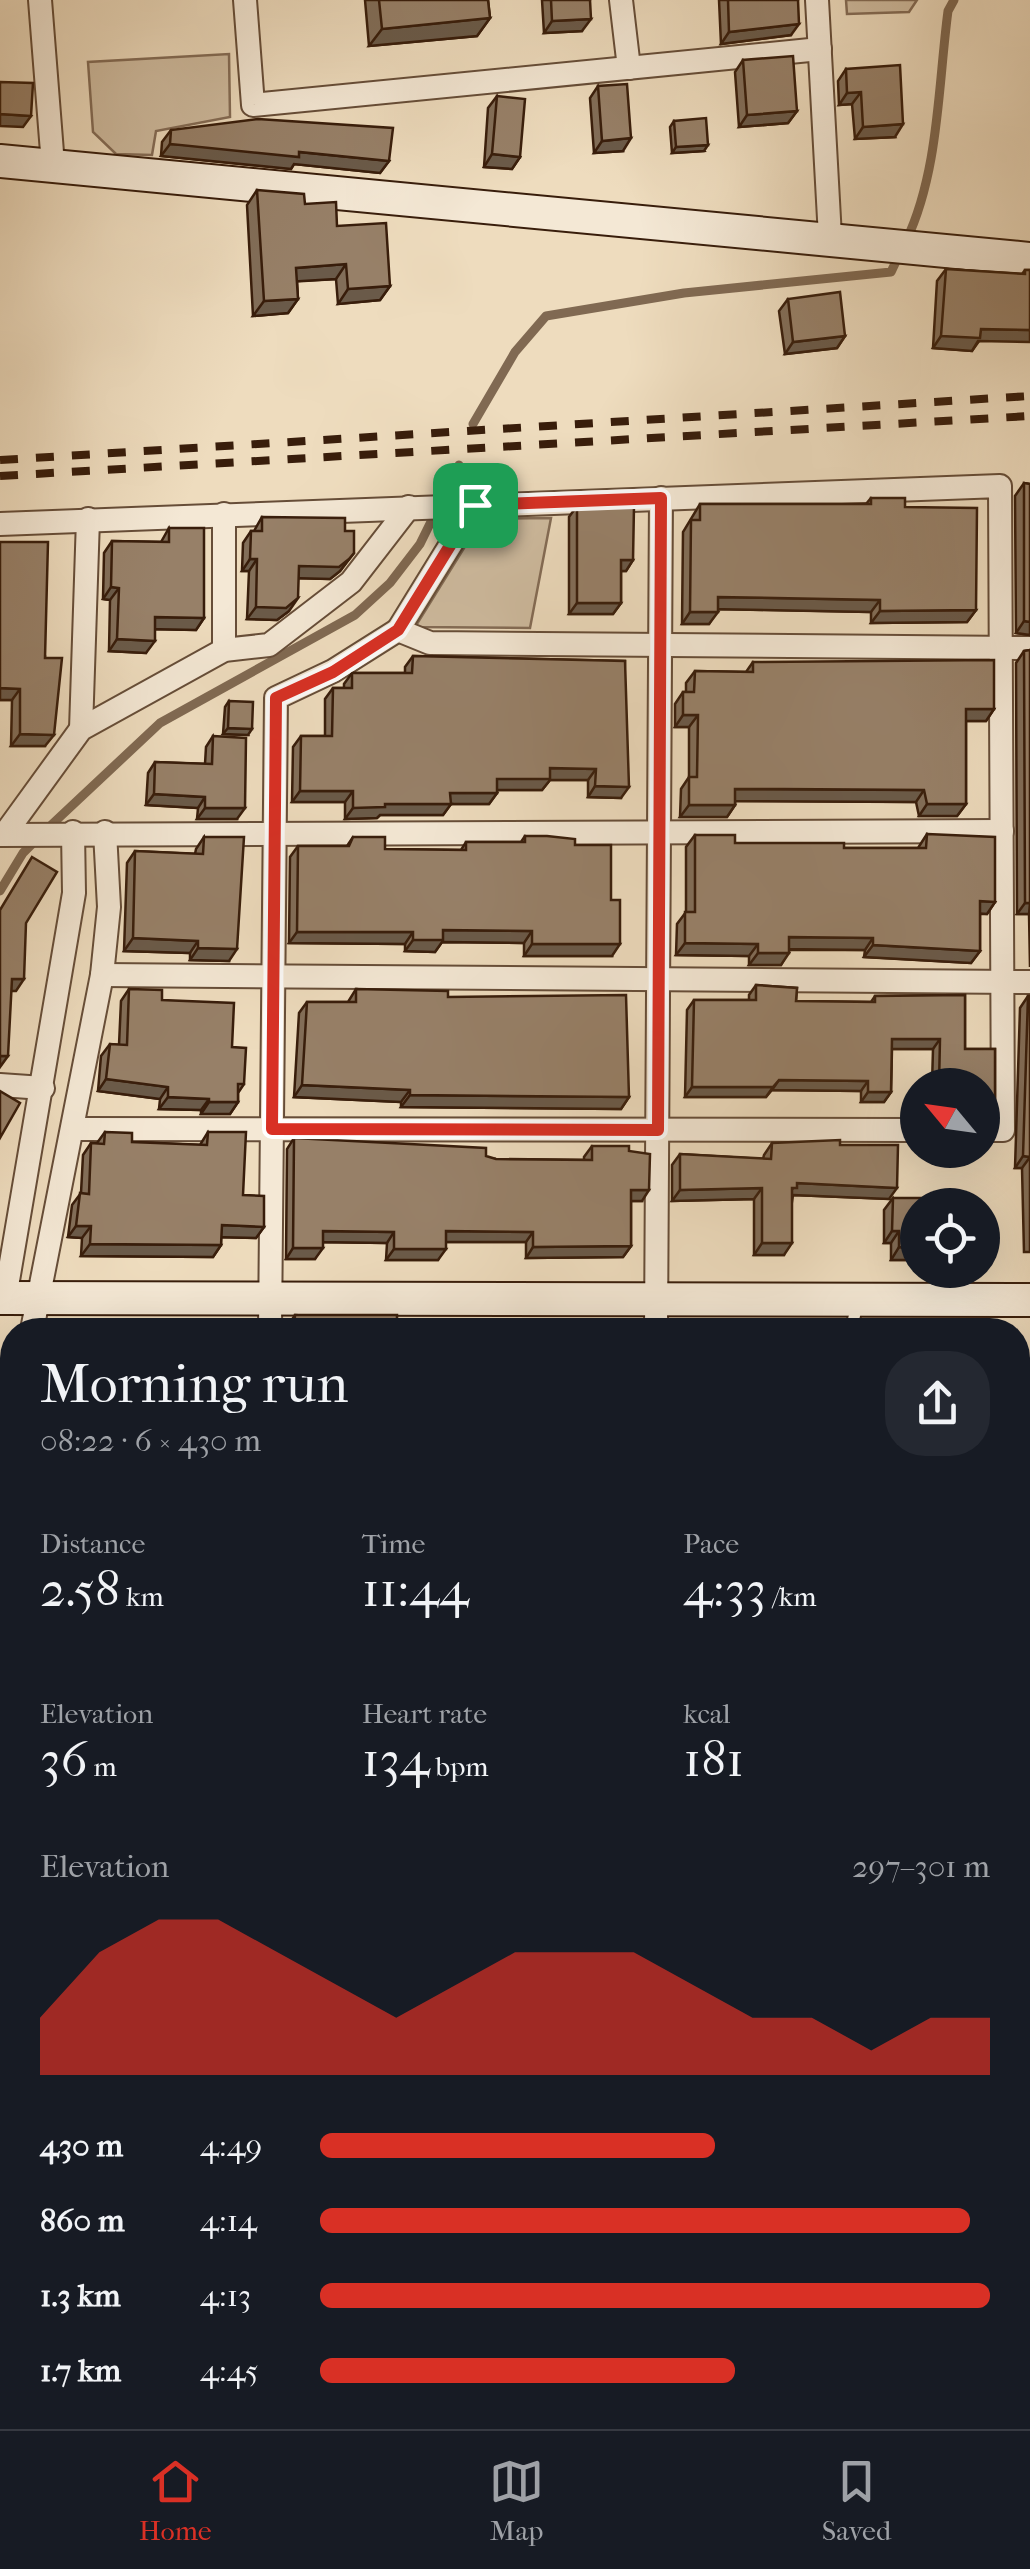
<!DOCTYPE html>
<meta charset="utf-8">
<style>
body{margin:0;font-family:"IM FELL French Canon",serif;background:#242831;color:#f1f3f6;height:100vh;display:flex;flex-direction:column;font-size:38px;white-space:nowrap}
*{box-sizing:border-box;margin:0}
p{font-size:32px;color:#9ea1a6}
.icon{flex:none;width:55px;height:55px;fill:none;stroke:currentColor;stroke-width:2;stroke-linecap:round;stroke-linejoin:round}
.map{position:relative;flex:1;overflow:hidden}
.details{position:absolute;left:0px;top:1318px;width:1030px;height:1112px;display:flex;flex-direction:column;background:#171b24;border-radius:40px 40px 0 0;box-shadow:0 10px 40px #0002}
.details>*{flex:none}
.needle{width:65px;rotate:299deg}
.tools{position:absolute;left:900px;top:1068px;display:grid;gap:20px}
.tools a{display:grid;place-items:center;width:100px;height:100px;border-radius:50%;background:#171b24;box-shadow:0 10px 40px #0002;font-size:50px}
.pin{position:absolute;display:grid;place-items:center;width:85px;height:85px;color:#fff;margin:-42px;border-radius:20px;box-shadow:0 5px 15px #0006}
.round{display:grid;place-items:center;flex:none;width:105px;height:105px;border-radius:40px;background:#242831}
.headline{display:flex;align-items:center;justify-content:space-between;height:170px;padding:0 40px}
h1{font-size:55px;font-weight:600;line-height:75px}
.metrics{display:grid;grid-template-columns:repeat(3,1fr);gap:15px;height:170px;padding:10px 40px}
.metrics div{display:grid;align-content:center}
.metrics b{font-size:50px;font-weight:600}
.metrics small{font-size:28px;font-weight:400}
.metrics p{font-size:28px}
.chart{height:280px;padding:20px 40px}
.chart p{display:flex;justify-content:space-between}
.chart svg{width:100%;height:180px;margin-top:10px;fill:#d93025;opacity:.7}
ul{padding:0 40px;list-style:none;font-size:32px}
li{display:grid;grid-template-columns:160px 120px 1fr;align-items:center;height:75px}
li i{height:25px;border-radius:12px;background:#d93025}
.tab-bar{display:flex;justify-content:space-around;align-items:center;height:140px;border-top:2px solid #363941;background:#171b24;font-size:28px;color:#9ea1a6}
.tab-bar a{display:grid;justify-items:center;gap:5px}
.tab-bar .active{color:#d93025}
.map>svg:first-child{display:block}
</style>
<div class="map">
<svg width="1030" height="2429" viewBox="0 0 1030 2429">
<rect width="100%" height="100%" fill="#eedcbe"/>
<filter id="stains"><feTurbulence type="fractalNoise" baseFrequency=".002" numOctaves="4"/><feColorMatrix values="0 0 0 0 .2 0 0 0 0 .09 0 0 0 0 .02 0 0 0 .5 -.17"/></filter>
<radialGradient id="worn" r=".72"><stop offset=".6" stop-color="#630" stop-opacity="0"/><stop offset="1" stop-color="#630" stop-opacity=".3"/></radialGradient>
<g fill="#cfbca0" stroke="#846c56" stroke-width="2.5">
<path d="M846 0H917L909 12 847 14Z"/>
<path d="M229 54 230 117 156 131 152 155 116 154 93 132 88 62Z"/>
<path d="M551 518 530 628 415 627 482 519Z"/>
</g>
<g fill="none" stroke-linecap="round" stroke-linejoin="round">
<g stroke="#806952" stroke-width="9">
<path d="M906 241C939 172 938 86 948 11L954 0"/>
<path d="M473 424 515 352 546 316 684 293 891 272 899 255"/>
<path d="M47 829 160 723 355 615 390 583 420 544 459 465"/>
<path d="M0 891 23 853 36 840"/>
</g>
<g stroke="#664d38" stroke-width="15">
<g id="lane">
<path d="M851 1330 857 1305"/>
<path d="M1018 2137 1030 2136"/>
</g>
</g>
<g stroke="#664d38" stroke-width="26">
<g id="street">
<path d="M40 0 53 165"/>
<path d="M245 0 253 105 820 49"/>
<path d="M621 0 629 68"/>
<path d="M817 0 830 237"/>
<path d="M475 505 398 630 430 643 1030 648"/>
<path d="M224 514V650"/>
<path d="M0 524 1000 486 1003 1130H982"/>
<path d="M81 729 88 519"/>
<path d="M0 835 1002 831"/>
<path d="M4 835 81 729 224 650 269 645 351 582 409 507"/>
<path d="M102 975 1030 982"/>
<path d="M0 1085 43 1088"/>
<path d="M74 1129 918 1130"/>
<path d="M5 1298 74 893 73 832"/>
<path d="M32 1330 102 975 109 907 105 832"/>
<path d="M270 1330 276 698 333 671 398 630"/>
<path d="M656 1330 661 498"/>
<path d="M0 1444 12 1399"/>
<path d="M0 1460H12"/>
<path d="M1018 1545 1030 1546"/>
<path d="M0 1607H12"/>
<path d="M0 1754H12"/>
<path d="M0 1892 12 1893"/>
<path d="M0 2042H12"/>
<path d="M0 2189H12"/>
<path d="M0 2344H12"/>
<path d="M260 2429V2418"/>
<path d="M651 2429V2418"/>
</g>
</g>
<g stroke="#381d0b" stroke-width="36">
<g id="secondary">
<path d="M0 161 1030 259"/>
<path d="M0 1298 1030 1300"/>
</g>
</g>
<g stroke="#381d0b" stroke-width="46">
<g id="highway">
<path d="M1018 2410H1030"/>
<path d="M824 2429 859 2418"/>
</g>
</g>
<use href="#lane" stroke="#f4e8d5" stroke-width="11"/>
<use href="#street" stroke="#f4e8d5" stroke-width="22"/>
<use href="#secondary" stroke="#f4e8d5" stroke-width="32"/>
<use href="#highway" stroke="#eedcbe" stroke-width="42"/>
<g stroke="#381d0b" stroke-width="8" stroke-dasharray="18 18" stroke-linecap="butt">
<path d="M0 460 1030 396"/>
<path d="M0 476 1030 416"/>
</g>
</g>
<g fill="#826e59" stroke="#381d0b" stroke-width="2.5">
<path d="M365 0H488L490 18 477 36 369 46Z"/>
<path d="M542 0H590L582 31 544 33Z"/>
<path d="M719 0H798L791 35 721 44Z"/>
<path d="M743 60 797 111 788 123 739 127 735 72Z"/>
<path d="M846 69 895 137 855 139 852 104 839 105 838 81Z"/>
<path d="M598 86 623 151 594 153 590 98Z"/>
<path d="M497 96 520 157 512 169 484 167 488 108Z"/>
<path d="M674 121 704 151 672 153 670 127Z"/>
<path d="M171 130 389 161 380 173 294 164 291 169 161 156 162 142Z"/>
<path d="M257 190 305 204 337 226 390 286 380 300 338 304 336 279 297 281 298 299 288 313 253 316 247 205Z"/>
<path d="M946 269 1022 274 1025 270H1030L972 351 933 348 937 281Z"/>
<path d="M788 299 845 336 837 348 785 354 779 311Z"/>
<path d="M1024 483 1030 484V635L1016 633 1015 496Z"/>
<path d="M871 498 905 507 976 610 967 622 871 623V612L718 609 709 624H682L683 532 700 504H866Z"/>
<path d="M577 506 633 560 626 571H621V603L613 614H569V517Z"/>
<path d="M262 517 345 531 354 553 340 571 330 579 298 578 289 611 277 620 247 619 249 571H242L243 543 251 531H254Z"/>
<path d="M169 528 204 618 196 630 155 629 146 653 109 651 110 600 103 599 104 553 112 541 161 542Z"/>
<path d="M1030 650V967L1029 914H1017L1016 663 1024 651Z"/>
<path d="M413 656 625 661 621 798 588 797V780H550L542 790H497V793L489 804H451L443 815H380L377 818 345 819V802H292L293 747 301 736H325V699L333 688H344V684L352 673H405V667Z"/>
<path d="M45 658V746H11L12 700H0Z"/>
<path d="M753 662 994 709 986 721H966V804L957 816H919L916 802 774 801H735V805L727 817H680L681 789 689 777V727H675V704L683 692H686V683L695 671 746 672Z"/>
<path d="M229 701 248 735 223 734 225 707Z"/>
<path d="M213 736 237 819H197L198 808 146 805 148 773 155 762 205 764 206 747Z"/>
<path d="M927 834 995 902 987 914H980V951L971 963 864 957 865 950H789L781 965H749V956L676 955 677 924 686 912V847L695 835 735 843 844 848H918Z"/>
<path d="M525 836 575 845 612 956H524V943L442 942 435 952 405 951V944L289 943 290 857 298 846H347L353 837 385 849 461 850 466 842H521Z"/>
<path d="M204 837 229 961 190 960V953L124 951 127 863 135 851 195 854 196 849Z"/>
<path d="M756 985 797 988 796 1001 871 1002 875 996 965 995V1049H995V1105L988 1115H982V1085H932L933 1049H892L891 1092 884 1102H861V1091L772 1090 766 1097H685L687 1010 694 1000H749V995Z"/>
<path d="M129 989 162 1000 232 1047 244 1084 238 1093V1102L230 1114H201V1110L159 1109 160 1099 98 1091 101 1056 110 1044 119 1045 121 1001Z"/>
<path d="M356 989 448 997 629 1097 621 1109 401 1107V1102L294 1097 299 1013 307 1002H348Z"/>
<path d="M1028 996H1030V1252H1024L1022 1168H1015L1020 1008Z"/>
<path d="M105 1132 132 1142 200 1145 208 1132 243 1195 264 1227 256 1238 221 1237V1245L213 1257 81 1256 82 1238 68 1237 72 1205 81 1193 83 1155 91 1143H97Z"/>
<path d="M294 1138 496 1159 584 1160V1157L592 1146 629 1151 642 1201H631V1246L623 1257 526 1258V1242H446L438 1260H386L387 1243 323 1242 315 1259H286L287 1149Z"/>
<path d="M772 1143 840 1145 889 1199 793 1195 784 1255H754V1199L672 1201V1165L680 1154 763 1159 764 1155Z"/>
<path d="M893 1198 918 1260H891V1243H884V1210Z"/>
<path d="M295 1315 397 1322 447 1330H285Z"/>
<path d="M55 1320 121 1330H160L167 1320 230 1330H48Z"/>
<path d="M12 1481V1568L0 1567V1528L1 1526H9V1486Z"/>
<path d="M132 2418H233L227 2429H132Z"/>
<path d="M282 2418H341V2429H283Z"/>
<rect x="407" y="2418" width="52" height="11"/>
<path d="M573 2418H623L621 2429H572Z"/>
<path d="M670 2418H713L705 2429H670Z"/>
</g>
<g fill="#6a5a49" stroke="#381d0b" stroke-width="2.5">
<path d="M490 18 477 36 369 46 382 29Z"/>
<path d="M591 19 582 31 544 33 552 21Z"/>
<path d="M799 24 791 35 721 44 729 32Z"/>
<path d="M861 92 852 104 839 105 847 93Z"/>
<path d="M797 111 788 123 739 127 747 115Z"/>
<path d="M0 114 31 116 23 127 0 126Z"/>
<path d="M903 124 895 137 855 139 863 127Z"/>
<path d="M631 138 623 151 594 153 602 141Z"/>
<path d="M170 144 299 152 389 161 380 173 294 164 291 169 161 156Z"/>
<path d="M708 145 704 151 672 153 676 147Z"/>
<path d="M492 154 520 157 512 169 484 167Z"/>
<path d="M346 264 336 279 286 282 296 268Z"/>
<path d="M390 286 380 300 338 304 348 289Z"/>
<path d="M298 299 288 313 253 316 264 301Z"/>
<path d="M981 329 1030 330V342L978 341 972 351 933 348 941 336Z"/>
<path d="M845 336 837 348 785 354 793 342Z"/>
<path d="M250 559H257L249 571H242Z"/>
<path d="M349 559 340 571 330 579 290 578 299 566Z"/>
<path d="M621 560H633L626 571H614Z"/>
<path d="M111 587 119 588 110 600 103 599Z"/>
<path d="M718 597 880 600 871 612 709 609Z"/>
<path d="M298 598 289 611 277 620 247 619 256 607Z"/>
<path d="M577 603H621L613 614H569Z"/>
<path d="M976 610 967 622 871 623 880 611Z"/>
<path d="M690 612H718L709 624H682Z"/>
<path d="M155 617 204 618 196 630 147 629Z"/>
<path d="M1024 621 1030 622V635L1016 633Z"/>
<path d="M117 639 155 641 146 653 109 651Z"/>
<path d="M0 688 20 689 12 700H0Z"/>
<path d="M966 709H994L986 721H958Z"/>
<path d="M683 715H698L689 727H675Z"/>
<path d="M228 728 252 729 248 735 223 734Z"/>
<path d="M20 734 54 735 45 746H11Z"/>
<path d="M550 768 596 769 588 780H550L542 790H489L497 779Z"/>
<path d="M595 786 629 787 621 798 588 797Z"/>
<path d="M735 789 924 790 916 802 727 801Z"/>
<path d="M300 791H353L345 802H292Z"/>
<path d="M450 793H497L489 804H443Z"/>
<path d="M154 794 205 797 198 808 146 805Z"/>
<path d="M385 804H451L443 815H380L377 818 345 819 353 808Z"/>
<path d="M927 804H966L957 816H919Z"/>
<path d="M689 805H735L727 817H680Z"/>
<path d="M205 808H245L237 819H197Z"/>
<path d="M980 901 995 902 987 914 972 913Z"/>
<path d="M1025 903H1030L1029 914H1017Z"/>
<path d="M443 930 532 931 524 943 442 942 435 952 405 951 413 940Z"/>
<path d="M297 932H413L405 944 289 943Z"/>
<path d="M789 937 873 938 865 950 781 949Z"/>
<path d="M133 938 198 941 190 953 124 951Z"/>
<path d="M685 943 758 944 749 956 676 955Z"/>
<path d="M532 944H620L612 956H524Z"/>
<path d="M873 945 980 951 971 963 864 957Z"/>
<path d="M198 948 237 949 229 961 190 960Z"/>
<path d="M758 953H789L781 965H749Z"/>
<path d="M12 979H24L16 991H4Z"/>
<path d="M892 1039H940L933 1049H885Z"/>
<path d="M0 1056H8L0 1067Z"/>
<path d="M106 1079 168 1087 160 1099 98 1091Z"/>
<path d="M779 1080 868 1081 861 1091 772 1090Z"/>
<path d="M302 1085 410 1090 401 1102 294 1097Z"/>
<path d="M692 1087H773L766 1097H685Z"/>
<path d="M868 1092H891L884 1102H861Z"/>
<path d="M410 1095 629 1097 621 1109 401 1107Z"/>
<path d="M168 1097 209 1099 201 1110 159 1109Z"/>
<path d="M209 1102H238L230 1114H201Z"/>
<path d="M995 1105 988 1115H982V1106Z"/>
<path d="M1023 1156 1030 1157 1022 1168H1015Z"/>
<path d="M797 1183 897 1188 889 1199 793 1195 784 1200Z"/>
<path d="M762 1188 754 1199 672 1201 680 1190Z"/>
<path d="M631 1190H649L642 1201H624Z"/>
<path d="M222 1225 264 1227 256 1238 214 1237Z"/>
<path d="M76 1226H91L82 1238 68 1237Z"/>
<path d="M323 1231 394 1232 387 1243 315 1242Z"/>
<path d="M446 1231 533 1232 526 1242H438Z"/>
<path d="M892 1231H899L891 1243H884Z"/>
<path d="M762 1243H792L784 1255H754Z"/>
<path d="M90 1244 221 1245 213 1257 81 1256Z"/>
<path d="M631 1246 623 1257 526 1258 533 1247Z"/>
<path d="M899 1247 918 1248V1260H891Z"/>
<path d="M293 1248H323L315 1259H286Z"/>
<path d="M394 1249H446L438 1260H386Z"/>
<path d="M0 1556H12V1568L0 1567Z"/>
<rect x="0" y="1705" width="12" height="12"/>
<rect x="0" y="1864" width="12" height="12"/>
<path d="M0 2004H12V2015L0 2016Z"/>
<rect x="0" y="2156" width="12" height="11"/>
<path d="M4 2299H12V2310H0V2303Z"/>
<path d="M1018 2359 1030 2362V2367L1025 2374 1018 2372Z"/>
<path d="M0 2417 53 2421 47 2429H0Z"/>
<path d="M679 2418H713L705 2429H671Z"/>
<path d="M140 2421H233L227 2429H135Z"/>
<path d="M580 2425 623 2426 621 2429H578Z"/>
</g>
<g fill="#978068" stroke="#381d0b" stroke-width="2.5">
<path d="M379 0H488L490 18 382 29Z"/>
<path d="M551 0H590L591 19 552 21Z"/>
<path d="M728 0H798L799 24 729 32Z"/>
<path d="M793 56 797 111 747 115 743 60Z"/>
<path d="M900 65 903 124 863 127 861 92 847 93 846 69Z"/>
<path d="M0 82 33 83 31 116 0 114Z"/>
<path d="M627 84 631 138 602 141 598 86Z"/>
<path d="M497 96 525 99 520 157 492 154Z"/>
<path d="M706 118 708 145 676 147 674 121Z"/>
<path d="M258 119 393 128 389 161 299 152V157L170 144 171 130Z"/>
<path d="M257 190 304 194 305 204 336 202 337 226 386 223 390 286 348 289 346 264 296 268 298 299 264 301Z"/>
<path d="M946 269 1025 274V270H1030V330L981 329 980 338 941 336Z"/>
<path d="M840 292 845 336 793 342 788 299Z"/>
<path d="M1024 483 1030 484V622L1024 621Z"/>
<path d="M871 498H905V507L977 508 976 610 880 611V600L718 597V612H690L691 520H700V504H871Z"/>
<path d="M577 506H634L633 560H621V603H577Z"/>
<path d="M262 517 345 518V531H354V553L349 559 339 567 299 566 298 598 286 608 256 607 257 559H250L251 531H262Z"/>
<path d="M169 528H204V618L155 617V641L117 639 119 588 111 587 112 541 169 542Z"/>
<path d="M0 542H48L45 658H62L54 735 20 734V689L0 688Z"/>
<path d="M1030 650V903H1025L1024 651Z"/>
<path d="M413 656 625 661 629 787 595 786 596 769 550 768V779H497V793H450L451 804H385V807L353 808V791H300L301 736H332L333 688H352V673H412Z"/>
<path d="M994 660V709H966V804H927L924 790 782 789H735V805H689V777H697L698 715H683V692H694L695 671 753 672V662Z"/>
<path d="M229 701 253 702 252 729 228 728Z"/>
<path d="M213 736 246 738 245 808H205V797L154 794 155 762 212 764Z"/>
<path d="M927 834 995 837V902L980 901V951L873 945V938L789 937V953H758V944L685 943V912H695V835H735V843H844V848H926Z"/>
<path d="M525 836H547L575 839V845H611V900H620V944H532V931L443 930V940H413V932H297L298 846H349L353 837H385V849L466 850V842H525Z"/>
<path d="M204 837H244L237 949 198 948V941L133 938 135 851 203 854Z"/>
<path d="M32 857 57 872 26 923 24 979H12L8 1056H0V910Z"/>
<path d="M756 985 797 988 796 1001 875 1002V996L965 995V1049H995V1105L982 1106V1085H939L940 1039H892L891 1092H868V1081L779 1080 773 1087H692L694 1000H756Z"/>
<path d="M129 989 162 990V1000L234 1003 232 1047 246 1048 244 1084H238V1102H209V1099L168 1097V1087L106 1079 110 1044 127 1045Z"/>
<path d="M356 989 448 991V997L626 995 629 1097 410 1095V1090L302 1085 307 1002H356Z"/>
<path d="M1028 996H1030V1157L1023 1156Z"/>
<path d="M0 1091 20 1103 0 1138Z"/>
<path d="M105 1132 132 1133V1142L207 1145 208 1132H246L243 1195 264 1196V1227L222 1225 221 1245 90 1244 91 1226H76L80 1193 89 1194 91 1143 104 1144Z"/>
<path d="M294 1138 486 1148V1156L496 1159 592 1160V1146H629V1151L650 1154 649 1190H631V1246L533 1247V1232L446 1231V1249H394V1232L323 1231V1248H293Z"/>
<path d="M840 1140V1145H898L897 1188 797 1183V1188H792V1243H762V1188L680 1190V1154L771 1159 772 1143Z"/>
<path d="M893 1198H932V1205H918V1248L899 1247V1231H892Z"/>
<path d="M295 1315H397V1322L447 1323V1330H294Z"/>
<path d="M55 1320 121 1321V1330H161H54Z"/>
<path d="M167 1320 230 1322V1330H167Z"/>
<path d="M772 1323 794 1330H769Z"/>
<path d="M1 1526H12V1556H0Z"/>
<rect x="0" y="1612" width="12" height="93"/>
<rect x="0" y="1764" width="12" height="100"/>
<rect x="0" y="1908" width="12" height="96"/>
<path d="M0 2062 12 2063V2156H0Z"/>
<path d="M1018 2135 1030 2138V2262L1027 2274 1030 2275V2362L1018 2359Z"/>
<path d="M0 2207H12V2299H4V2303H0Z"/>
<path d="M0 2368H12V2418H53V2421L0 2417Z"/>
<path d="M141 2418H233V2421H140Z"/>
<path d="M292 2418H341V2429H299Z"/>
<path d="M415 2418H459V2429L415 2427Z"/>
<path d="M581 2418H623V2426L580 2425Z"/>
</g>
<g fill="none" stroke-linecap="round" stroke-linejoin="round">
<g stroke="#fff" stroke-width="20">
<path id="route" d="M661 498 658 1130 272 1129 276 698 333 672 398 630 475 505Z"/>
</g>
<use href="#route" stroke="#d93025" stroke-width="12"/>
</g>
<rect width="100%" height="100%" filter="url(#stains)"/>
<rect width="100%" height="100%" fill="url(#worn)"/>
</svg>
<div class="tools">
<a><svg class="needle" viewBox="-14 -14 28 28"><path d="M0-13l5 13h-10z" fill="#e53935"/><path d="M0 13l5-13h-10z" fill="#9ea1a6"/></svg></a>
<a><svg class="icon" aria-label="locate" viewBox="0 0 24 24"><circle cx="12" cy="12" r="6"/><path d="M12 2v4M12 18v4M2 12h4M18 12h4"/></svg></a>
</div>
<div class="pin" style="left:475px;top:505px;background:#1e9e55"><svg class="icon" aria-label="arrive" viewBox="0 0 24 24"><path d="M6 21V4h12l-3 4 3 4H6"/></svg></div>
<section class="details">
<div class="headline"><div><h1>Morning run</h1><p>08:22 · 6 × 430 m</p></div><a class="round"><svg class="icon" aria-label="share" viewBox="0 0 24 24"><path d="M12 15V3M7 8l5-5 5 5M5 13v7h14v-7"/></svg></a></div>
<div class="metrics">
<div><p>Distance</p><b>2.58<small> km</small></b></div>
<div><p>Time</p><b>11:44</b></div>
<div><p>Pace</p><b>4:33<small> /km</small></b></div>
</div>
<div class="metrics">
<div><p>Elevation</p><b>36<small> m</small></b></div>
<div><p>Heart rate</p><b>134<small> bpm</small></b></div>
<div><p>kcal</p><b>181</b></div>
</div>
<div class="chart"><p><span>Elevation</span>297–301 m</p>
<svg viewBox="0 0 160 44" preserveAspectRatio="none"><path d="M0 44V30L10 14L20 6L30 6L40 14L50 22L60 30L70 22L80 14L90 14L100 14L110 22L120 30L130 30L140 38L150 30L160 30V44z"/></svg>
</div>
<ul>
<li><b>430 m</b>4:49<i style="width:59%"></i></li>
<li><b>860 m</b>4:14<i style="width:97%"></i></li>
<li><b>1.3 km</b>4:13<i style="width:100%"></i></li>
<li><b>1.7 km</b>4:45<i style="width:62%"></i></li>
</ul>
</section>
</div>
<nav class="tab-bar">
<a class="active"><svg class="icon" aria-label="home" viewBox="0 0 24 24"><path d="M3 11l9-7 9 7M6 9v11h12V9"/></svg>Home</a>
<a><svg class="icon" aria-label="map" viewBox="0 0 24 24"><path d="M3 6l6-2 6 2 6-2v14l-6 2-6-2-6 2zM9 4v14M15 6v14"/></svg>Map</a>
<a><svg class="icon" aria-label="saved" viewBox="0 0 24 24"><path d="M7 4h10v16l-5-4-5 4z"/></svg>Saved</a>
</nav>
